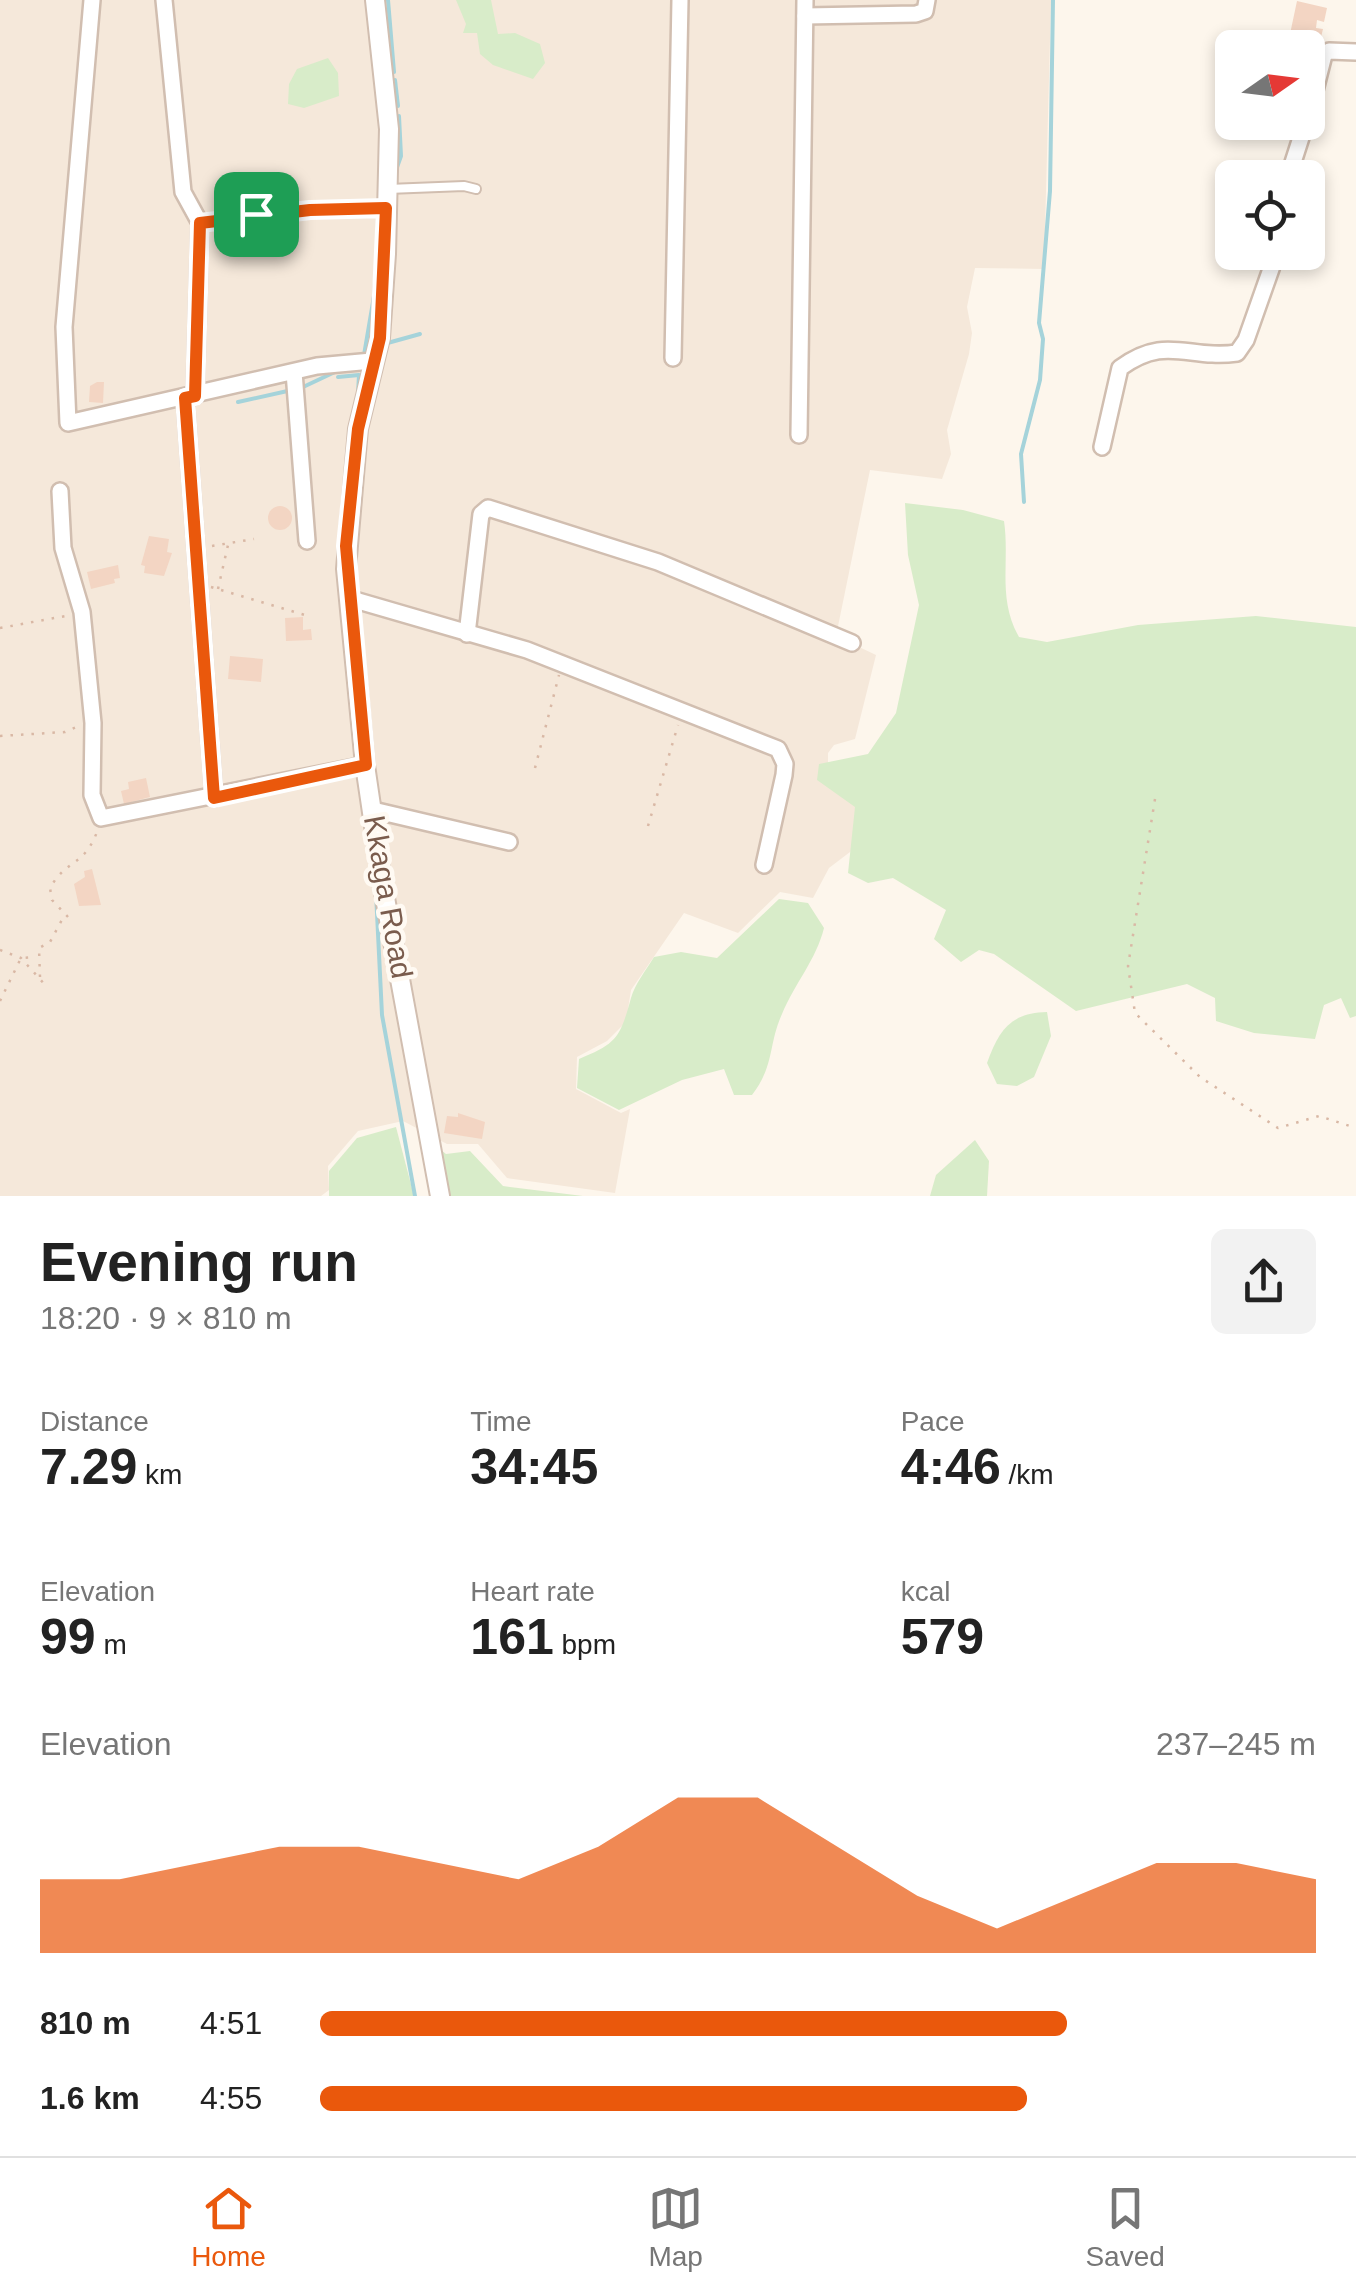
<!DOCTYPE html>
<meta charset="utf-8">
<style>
body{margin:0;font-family:Arial,sans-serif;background:#f2f2f2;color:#222;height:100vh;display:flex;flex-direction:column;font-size:38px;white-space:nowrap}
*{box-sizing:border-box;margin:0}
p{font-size:32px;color:#767676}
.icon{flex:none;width:55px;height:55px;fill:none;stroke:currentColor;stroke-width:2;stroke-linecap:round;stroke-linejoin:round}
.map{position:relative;height:1196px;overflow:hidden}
.side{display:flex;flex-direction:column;background:#fff;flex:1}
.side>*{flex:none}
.needle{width:65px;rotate:76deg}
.tools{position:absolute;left:1215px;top:30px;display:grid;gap:20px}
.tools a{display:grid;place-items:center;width:110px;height:110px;border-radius:15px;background:#fff;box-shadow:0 5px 15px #0003;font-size:50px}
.pin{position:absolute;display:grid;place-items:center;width:85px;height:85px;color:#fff;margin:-42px;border-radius:20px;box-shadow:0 5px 15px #0006}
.round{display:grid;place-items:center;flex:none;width:105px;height:105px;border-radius:15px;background:#f2f2f2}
.head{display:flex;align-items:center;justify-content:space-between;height:170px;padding:0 40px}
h1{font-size:55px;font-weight:700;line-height:75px}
.metrics{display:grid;grid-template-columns:repeat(3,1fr);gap:15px;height:170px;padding:10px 40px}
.metrics div{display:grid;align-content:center}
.metrics b{font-size:50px;font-weight:700}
.metrics small{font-size:28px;font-weight:400}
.metrics p{font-size:28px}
.chart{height:280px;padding:20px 40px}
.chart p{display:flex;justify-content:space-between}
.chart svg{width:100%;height:180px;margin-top:10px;fill:#ea580c;opacity:.7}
ul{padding:0 40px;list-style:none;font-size:32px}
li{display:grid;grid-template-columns:160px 120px 1fr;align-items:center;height:75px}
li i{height:25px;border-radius:12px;background:#ea580c}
.dock{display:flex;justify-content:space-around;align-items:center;height:140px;border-top:2px solid #e0e0e0;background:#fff;font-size:28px;color:#767676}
.dock a{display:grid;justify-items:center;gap:5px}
.dock .on{color:#ea580c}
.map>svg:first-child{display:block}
</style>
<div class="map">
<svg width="1356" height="1196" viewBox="0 0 1356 1196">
<rect width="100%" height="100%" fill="#fdf6ec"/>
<path fill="#f5e8da" d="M0 0H1051L1044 269 975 268 967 307 972 333 969 354 947 430 951 454 942 479 870 470 836 636 876 655 855 739 834 745 828 753V766L842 773 871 836 829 868 813 898 780 892 738 933 684 913 631 990 626 1022 607 1041 577 1057 576 1089 621 1113 630 1109 615 1193 507 1178 478 1144H447L403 1121 358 1131 328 1166 329 1190 321 1196H0Z"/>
<g fill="#d8ecc9">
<path d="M456 0H491L498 34 515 33 540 44 545 63 533 79 493 65 480 54 477 33H463L466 24Z"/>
<path d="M328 58 338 73 339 96 304 108 288 104 289 84 297 69Z"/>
<path d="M905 503 963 510 1004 521C1010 562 997 598 1019 637L1047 642 1138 625 1256 616 1356 627V1016L1350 1018 1341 998 1324 1005 1315 1039 1254 1033 1216 1021 1215 998 1187 984 1076 1011 994 954 979 950 961 962 934 939 946 910 893 878 868 883 848 873 855 807 817 780 819 764 868 754 896 713 919 605 908 555Z"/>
<path d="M779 899 808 903 824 928C816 960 795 983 782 1014 768 1045 775 1065 752 1095H734L724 1069 682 1080 619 1110 577 1088 579 1059C618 1043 620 1037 631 998 635 984 646 970 654 957L681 952 717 958Z"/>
<path d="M1047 1012 1051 1036 1034 1077 1017 1086 997 1084 987 1063C999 1030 1010 1013 1047 1012Z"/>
<path d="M396 1127 414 1196H329V1171L357 1138Z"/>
<path d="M427 1139 446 1154 470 1151 503 1186 583 1196H437Z"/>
<path d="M975 1140 989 1161 987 1196H930L936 1175Z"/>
</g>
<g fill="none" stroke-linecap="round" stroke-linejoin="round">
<g stroke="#a5d3da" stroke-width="4">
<path d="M388 0 394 72"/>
<path d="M395 80 398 106"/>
<path d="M396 170 401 156 399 116"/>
<path d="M384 344 420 334"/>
<path d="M364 355 374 296"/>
<path d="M338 377 359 375 358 394"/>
<path d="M301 388 337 371"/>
<path d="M238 402 292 390"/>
<path d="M1024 502 1021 454 1040 380 1043 339 1039 323 1050 191 1053 0"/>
<path d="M376 893 382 1015 415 1196"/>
</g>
</g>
<g fill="#f3d5c3">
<path d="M1297 1 1327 8 1324 22 1317 20 1316 28 1323 29 1320 41 1290 34Z"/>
<path d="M97 382H104L103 403 89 402 90 386Z"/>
<circle cx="280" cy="518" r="12"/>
<path d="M149 536 169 539 167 552 172 553 164 576 144 573 145 566 141 565Z"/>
<path d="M118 565 120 578 114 579 115 583 91 589 87 572Z"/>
<path d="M303 617V630L311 629 312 640 286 641 285 618Z"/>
<path d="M230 656 263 659 261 682 228 679Z"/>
<path d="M146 778 150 797 124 804 121 791 129 789 128 782Z"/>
<path d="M92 869 101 905 79 906 74 884 85 877 84 871Z"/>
<path d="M458 1113 485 1122 482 1139 444 1133 447 1116 458 1117Z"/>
</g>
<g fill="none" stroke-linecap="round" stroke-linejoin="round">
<g stroke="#d1beb0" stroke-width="12">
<path id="service" d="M388 189 464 186 476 189"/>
</g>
<g stroke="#d1beb0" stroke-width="20">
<g id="minor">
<path d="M92 0 64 327 68 423 317 366 372 361"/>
<path d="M164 0 183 192 200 223 195 396"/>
<path d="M805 16 916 14 925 11 927 0"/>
<path d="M1308 118 1324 55 1329 51 1356 52"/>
<path d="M1288 178 1306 122"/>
<path d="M673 358 680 0"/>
<path d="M294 372 307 541"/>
<path d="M185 398 214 798"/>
<path d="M799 435 805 0"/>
<path d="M1102 447 1120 368C1166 334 1188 360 1237 353L1246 340 1277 252"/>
<path d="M60 491 63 548 82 612 93 723 92 795 101 818 365 765"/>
<path d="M348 598 527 650 778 749 785 764 784 775 764 865"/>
<path d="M467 634 481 514 488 508 658 562 852 643"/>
<path d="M373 810 509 842"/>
</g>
</g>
<g stroke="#d1beb0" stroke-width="22">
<path id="tertiary" d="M375 0 389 129 386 254 380 338 358 429 346 569 365 765 383 887 440 1196"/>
</g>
<g stroke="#d9b8a5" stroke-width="2.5" stroke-dasharray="2.5 8" stroke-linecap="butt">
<path d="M213 221 370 209"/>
<path d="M212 546 254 539"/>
<path d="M211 587 308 616"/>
<path d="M218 589 228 545"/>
<path d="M0 628 71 615"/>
<path d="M0 736 65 732 81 725"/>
<path d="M535 768 559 675"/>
<path d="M1155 799 1128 966 1135 1013 1200 1077 1278 1128 1319 1116 1356 1128"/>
<path d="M648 826 678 725"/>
<path d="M68 917 52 900 50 888C67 858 85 867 98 829"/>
<path d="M0 950 21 958 47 987"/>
<path d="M40 977 39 948 50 942 64 916"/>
<path d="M0 1001 21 958 36 957"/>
</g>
<use href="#service" stroke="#fff" stroke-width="8"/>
<use href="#minor" stroke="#fff" stroke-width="15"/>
<use href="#tertiary" stroke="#fff" stroke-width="18"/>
</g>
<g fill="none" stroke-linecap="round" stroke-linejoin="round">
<g stroke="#fff" stroke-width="20">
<path id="route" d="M386 208 380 338 358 429 346 546 366 765 214 798 185 398 195 396 200 223 310 210Z"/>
</g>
<use href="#route" stroke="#ea580c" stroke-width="12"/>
</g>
<g text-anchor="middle" stroke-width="9" stroke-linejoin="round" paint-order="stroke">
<g font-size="30" fill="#7a5c4d" stroke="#fffaf3">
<text transform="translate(388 897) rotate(80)" y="10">Kkaga Road</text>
</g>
</g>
</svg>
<div class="tools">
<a><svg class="needle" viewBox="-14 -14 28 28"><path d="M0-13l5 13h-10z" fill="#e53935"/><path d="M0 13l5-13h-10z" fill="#767676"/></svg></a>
<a><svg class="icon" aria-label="locate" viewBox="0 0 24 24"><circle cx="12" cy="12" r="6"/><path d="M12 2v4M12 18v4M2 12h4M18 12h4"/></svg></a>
</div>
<div class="pin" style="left:256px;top:214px;background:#1e9e55"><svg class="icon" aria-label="arrive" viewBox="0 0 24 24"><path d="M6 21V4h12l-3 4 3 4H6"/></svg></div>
</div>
<section class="side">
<div class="head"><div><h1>Evening run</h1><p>18:20 · 9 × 810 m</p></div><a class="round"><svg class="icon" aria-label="share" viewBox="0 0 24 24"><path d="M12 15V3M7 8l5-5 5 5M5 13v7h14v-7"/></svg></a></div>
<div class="metrics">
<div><p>Distance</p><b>7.29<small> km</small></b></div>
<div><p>Time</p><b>34:45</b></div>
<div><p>Pace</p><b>4:46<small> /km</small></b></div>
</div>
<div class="metrics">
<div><p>Elevation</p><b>99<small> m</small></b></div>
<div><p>Heart rate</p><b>161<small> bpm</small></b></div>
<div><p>kcal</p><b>579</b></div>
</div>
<div class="chart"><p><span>Elevation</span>237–245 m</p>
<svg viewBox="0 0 160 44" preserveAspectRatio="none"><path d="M0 44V26L10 26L20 22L30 18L40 18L50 22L60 26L70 18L80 6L90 6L100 18L110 30L120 38L130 30L140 22L150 22L160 26V44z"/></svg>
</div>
<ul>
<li><b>810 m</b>4:51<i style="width:75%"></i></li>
<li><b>1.6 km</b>4:55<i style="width:71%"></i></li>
</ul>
</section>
<nav class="dock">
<a class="on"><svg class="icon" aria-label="home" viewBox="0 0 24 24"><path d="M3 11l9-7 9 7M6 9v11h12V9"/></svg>Home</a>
<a><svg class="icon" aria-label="map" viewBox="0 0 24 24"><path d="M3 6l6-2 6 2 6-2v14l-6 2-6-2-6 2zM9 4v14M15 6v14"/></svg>Map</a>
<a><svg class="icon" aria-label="saved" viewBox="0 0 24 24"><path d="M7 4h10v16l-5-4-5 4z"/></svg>Saved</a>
</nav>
